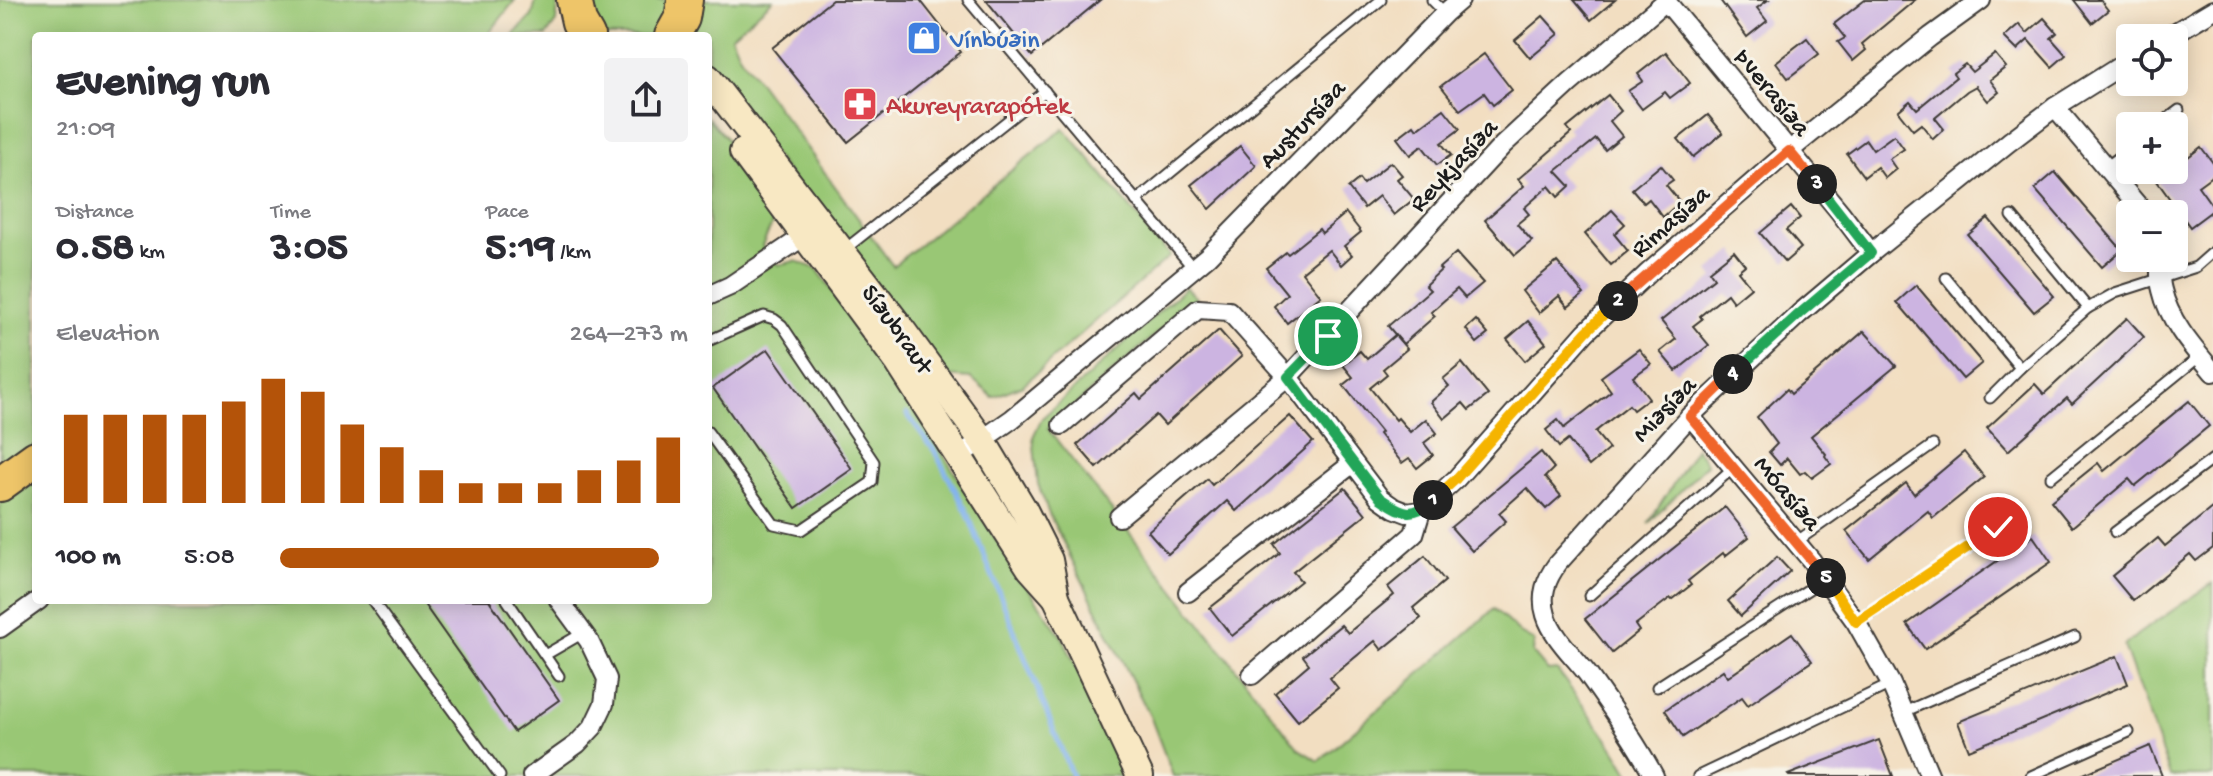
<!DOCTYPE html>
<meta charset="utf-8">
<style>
body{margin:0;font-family:"Gochi Hand",sans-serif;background:#f2f2f3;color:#2b2b33;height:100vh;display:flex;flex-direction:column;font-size:30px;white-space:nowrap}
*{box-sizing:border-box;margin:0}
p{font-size:26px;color:#7c7c81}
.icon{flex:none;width:44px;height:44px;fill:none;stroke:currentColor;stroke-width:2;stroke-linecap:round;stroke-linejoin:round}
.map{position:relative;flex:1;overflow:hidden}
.sheet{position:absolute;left:32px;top:32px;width:680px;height:572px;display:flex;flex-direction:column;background:#fff;border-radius:8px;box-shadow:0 4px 20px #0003}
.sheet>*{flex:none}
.fabs{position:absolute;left:2116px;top:24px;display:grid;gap:16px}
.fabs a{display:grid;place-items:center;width:72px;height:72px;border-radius:8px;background:#fff;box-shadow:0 4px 20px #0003;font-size:40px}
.pin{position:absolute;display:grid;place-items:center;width:68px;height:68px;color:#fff;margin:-34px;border:4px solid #fff;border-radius:50%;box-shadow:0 2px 8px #0007}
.km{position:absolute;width:40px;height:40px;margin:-20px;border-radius:50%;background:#222;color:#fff;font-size:22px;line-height:40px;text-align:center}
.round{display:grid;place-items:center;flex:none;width:84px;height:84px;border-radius:8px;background:#f2f2f3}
.overview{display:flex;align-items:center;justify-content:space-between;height:136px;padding:0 24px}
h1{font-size:44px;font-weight:700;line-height:60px}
.stats{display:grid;grid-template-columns:repeat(3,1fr);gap:12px;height:136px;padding:8px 24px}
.stats div{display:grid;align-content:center}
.stats b{font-size:40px;font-weight:700}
.stats small{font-size:22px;font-weight:400}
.stats p{font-size:22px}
.chart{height:224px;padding:16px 24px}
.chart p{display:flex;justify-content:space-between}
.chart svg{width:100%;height:144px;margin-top:8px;stroke:#b45309;stroke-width:6}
ul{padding:0 24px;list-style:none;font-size:26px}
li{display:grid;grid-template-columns:128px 96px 1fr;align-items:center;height:60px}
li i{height:20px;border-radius:10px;background:#b45309}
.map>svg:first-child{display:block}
</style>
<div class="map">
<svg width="2213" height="776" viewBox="0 0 2213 776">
<rect width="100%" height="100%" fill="#f7f3e8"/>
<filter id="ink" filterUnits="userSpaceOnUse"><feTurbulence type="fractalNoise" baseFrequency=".0125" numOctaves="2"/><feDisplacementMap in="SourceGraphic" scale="16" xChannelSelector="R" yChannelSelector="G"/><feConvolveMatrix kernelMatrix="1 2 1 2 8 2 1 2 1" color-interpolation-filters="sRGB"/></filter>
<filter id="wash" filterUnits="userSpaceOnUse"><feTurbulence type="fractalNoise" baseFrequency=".006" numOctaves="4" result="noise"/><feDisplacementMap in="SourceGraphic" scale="32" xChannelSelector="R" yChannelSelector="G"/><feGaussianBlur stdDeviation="1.8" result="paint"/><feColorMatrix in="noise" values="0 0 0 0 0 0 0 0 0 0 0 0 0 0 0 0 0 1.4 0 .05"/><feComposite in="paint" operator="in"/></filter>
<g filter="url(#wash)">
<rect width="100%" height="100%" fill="#f2dec1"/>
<g fill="#99c775" stroke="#5a7248" stroke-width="2">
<path d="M0 0H515L487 36H36V600H708V118L724 136 773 204 772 224 762 246 778 265 796 261 817 269 900 384 1012 565 1064 640 1126 776H0Z"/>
<path d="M536 0H559L556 22 546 36H512L532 16Z"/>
<path d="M586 0H674L661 31 653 36H606L596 27Z"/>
<path d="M697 0H773L731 36 740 56 893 266 1064 128 1170 256 1023 385 993 397 971 378 943 376 708 69V36H693L692 31Z"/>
<path d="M1186 287 1197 298 1048 429 1299 749 1319 761 1494 609 1520 633 1534 641 1533 653 1548 671 1557 670 1614 748 1631 776H1173L1150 716 1049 514 1038 484 1033 437 1042 418Z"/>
<path d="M1696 448 1707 464 1648 524Z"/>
<path d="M2213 583V776H2170L2124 646 2138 634Z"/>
</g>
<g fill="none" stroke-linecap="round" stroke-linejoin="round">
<path stroke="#81b2ed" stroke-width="5" d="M907 414 934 450 967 512 1072 776"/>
</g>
<g id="blocks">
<g fill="#ccb4e1">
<path d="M832 0H920L961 52 848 142 772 48Z"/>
<path d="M986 0H1100L1032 56Z"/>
<path d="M1574 0H1615L1591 20Z"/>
<path d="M1720 0H1768L1757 8 1767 21 1747 37Z"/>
<path d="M1865 0H1915L1862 44 1866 50 1853 61 1838 42 1845 38 1834 24Z"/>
<path d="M2074 0H2100L2108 10 2092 23Z"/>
<path d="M1543 16 1559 34 1530 58 1515 40Z"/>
<path d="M2044 18 2057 33 2051 38 2066 55 2052 67 2028 40 2017 50 2004 37 2019 24 2027 33Z"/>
<path d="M1807 38 1819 54 1788 78 1776 62Z"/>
<path d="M1666 52 1690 83 1670 98 1665 92 1642 109 1628 91 1643 81 1638 74Z"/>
<path d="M1484 54 1512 90 1493 105 1484 93 1460 110 1441 86Z"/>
<path d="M1995 54 2006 67 1990 80 1999 92 1988 101 1976 86 1967 91 1935 118 1944 129 1933 139 1921 124 1913 130 1898 111 1910 101 1917 109 1956 77 1953 73 1965 64 1972 72Z"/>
<path d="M1608 95 1621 111 1610 121 1622 136 1605 150 1596 139 1556 171 1570 186 1558 197 1549 186 1524 208 1529 214 1517 224 1532 241 1515 255 1485 220 1524 186 1518 179 1571 133 1567 128Z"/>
<path d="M1444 109 1460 129 1441 143 1451 155 1437 165 1422 146 1410 155 1397 138 1414 125 1417 129Z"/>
<path d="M1708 115 1723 133 1693 157 1678 139Z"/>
<path d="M1894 135 1904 149 1889 159 1896 169 1885 178 1877 167 1864 177 1847 154 1866 140 1873 150Z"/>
<path d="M1240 146 1256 166 1210 209 1191 185Z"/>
<path d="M2201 147 2213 163V175L2198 186 2213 207V210L2190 227 2157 181 2174 170V168Z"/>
<path d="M1391 162 1402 175 1397 179 1414 199 1394 215 1379 196 1364 208 1348 188 1359 179 1363 184Z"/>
<path d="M1661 165 1673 180 1666 185 1680 202 1663 217 1649 199 1644 203 1632 189Z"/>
<path d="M2055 172 2122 250 2102 267 2035 189Z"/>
<path d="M1791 207 1800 218 1786 230 1801 248 1785 262 1760 233Z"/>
<path d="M1612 210 1625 224 1614 234 1628 251 1611 265 1585 234Z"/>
<path d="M1346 213 1361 232 1344 246 1352 255 1341 265 1329 250 1302 272 1321 296 1287 323 1274 306 1287 294 1266 268 1286 252 1288 254 1319 229 1322 233Z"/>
<path d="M1988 218 2054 296 2034 312 1968 235Z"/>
<path d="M1734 251 1745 265 1738 271 1751 287 1733 302 1727 294 1700 316 1702 319 1693 326 1709 345 1676 371 1660 352 1676 339 1661 321 1714 278 1709 271Z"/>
<path d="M1456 253 1483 283 1465 298 1457 289 1431 312 1435 316 1403 344 1388 326 1430 290 1425 285 1441 270 1439 268Z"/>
<path d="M1557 262 1584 294 1568 307 1559 296 1539 313 1522 291Z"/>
<path d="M1916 285 1982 363 1963 379 1897 302Z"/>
<path d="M2127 318 2144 337 2072 404 2067 398 2008 451 1987 428 2035 384 2044 394Z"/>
<path d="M1476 320 1488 334 1477 343 1466 329Z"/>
<path d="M1528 321 1546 343 1525 361 1507 339Z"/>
<path d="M1219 330 1242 356 1165 425 1156 415 1097 468 1077 445 1136 393 1141 399Z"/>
<path d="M1864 331 1896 366 1811 436 1826 454 1825 456 1831 464 1812 478 1805 471 1800 474 1787 458 1780 465 1769 452 1777 444 1757 417 1787 389 1791 394Z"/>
<path d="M1395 335 1407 349 1383 369 1387 374 1370 388 1396 420 1398 418 1410 432 1426 419 1437 433 1424 443 1433 455 1417 468 1409 458 1402 463 1379 434 1381 432 1343 385 1353 377 1343 365 1360 351 1367 359Z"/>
<path d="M768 349 852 469 796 508 713 388Z"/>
<path d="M1639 349 1651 364 1633 377 1649 398 1633 410 1629 405 1595 432 1609 449 1589 466 1568 440 1559 447 1546 430 1558 420 1564 428 1611 391 1601 377Z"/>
<path d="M1462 363 1488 395 1469 410 1463 403 1444 419 1431 402 1449 386 1443 379Z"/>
<path d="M2189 401 2209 426 2135 486 2129 479 2072 527 2051 501 2098 463 2104 471Z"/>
<path d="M1290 416 1313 442 1236 511 1227 501 1168 554 1148 531 1207 479 1212 485Z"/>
<path d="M1541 452 1554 468 1545 477 1561 496 1546 509 1527 488 1499 513 1506 521 1472 551 1451 527Z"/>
<path d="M1964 452 1984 477 1933 518 1928 511 1869 559 1846 531 1906 483 1914 494Z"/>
<path d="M1345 488 1366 514 1293 572 1301 581 1232 636 1210 608 1280 553 1274 544Z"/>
<path d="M1725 507 1749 537 1725 556 1723 553 1688 581 1691 585 1672 600 1670 598 1635 625 1639 631 1612 653 1585 619Z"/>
<path d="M2213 507V548L2196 561 2190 554 2133 601 2112 576 2158 538 2165 546Z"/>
<path d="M2033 536 2051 562 1925 649 1907 624Z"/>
<path d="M1425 556 1445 581 1413 608 1421 618 1382 650 1375 641 1330 678 1338 688 1298 721 1275 693 1309 664 1303 656 1341 625 1348 633 1394 595 1388 587Z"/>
<path d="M1777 557 1790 571 1741 616 1728 601Z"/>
<path d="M421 600H489L559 700 514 732Z"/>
<path d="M1792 633 1812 661 1748 705 1742 697 1683 737 1665 710 1723 670 1728 677Z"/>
<path d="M2117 656 2128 684 1969 750 1958 722Z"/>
<path d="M1879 740 1893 776H1789L1788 775Z"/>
<path d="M2150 746 2162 776H2079Z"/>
</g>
</g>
</g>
<g filter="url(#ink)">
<use href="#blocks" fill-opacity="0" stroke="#3c3935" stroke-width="2"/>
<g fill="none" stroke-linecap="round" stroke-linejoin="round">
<g stroke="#3c3935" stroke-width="13">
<g id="lane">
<path d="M968 0 1194 269"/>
<path d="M1432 0 1445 13"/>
<path d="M2158 126 2179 110"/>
<path d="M2106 167 2130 149"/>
<path d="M1136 201 1381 0"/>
<path d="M2012 216 2088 308"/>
<path d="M844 250 1045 91"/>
<path d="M1946 278 2020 368"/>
<path d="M708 341 764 316 774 319 782 325 874 462 872 482 801 530 774 524 708 432"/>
<path d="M1990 398 2020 368 2088 308 2115 293 2196 267 2213 252"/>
<path d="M2051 477 2200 356"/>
<path d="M2115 532 2213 459"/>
<path d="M1796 542 1933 445"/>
<path d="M1589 596 1734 467"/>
<path d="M372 600 500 776"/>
<path d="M507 600 559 676"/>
<path d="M1856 622 1998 527"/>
<path d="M545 655 583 633"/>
<path d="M1657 687 1826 578"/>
<path d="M1904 712 2075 637"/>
<path d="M1698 776 1891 684"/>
<path d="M2031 776 2129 732"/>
</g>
</g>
<g stroke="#3c3935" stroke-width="22">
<g id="street">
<path d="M1665 0 1840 212 1871 253"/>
<path d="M2166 38 2213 10"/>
<path d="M2055 107 2145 214"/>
<path d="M2160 258C2160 269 2159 280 2162 290 2169 321 2193 348 2213 372"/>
<path d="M708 296 730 286 813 230"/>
<path d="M1690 416 1811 560 1856 622 1891 684 1930 776"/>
<path d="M1062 425 1198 309 1229 311 1288 377 1380 498 1394 508 1407 513 1421 511 1456 479 1586 332 1648 273 1789 151 1930 37 1981 0"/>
<path d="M959 456 1012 419 1208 256 1445 13 1460 0"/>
<path d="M1119 517 1288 377 1503 145 1569 84 1667 0"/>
<path d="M1188 592 1353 463"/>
<path d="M0 628 39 600"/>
<path d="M1252 675 1414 534 1421 511"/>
<path d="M532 776 577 744 593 727 604 704 607 679 589 641 559 600"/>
<path d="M1654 776C1635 741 1612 708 1589 676 1575 657 1553 638 1546 615 1540 595 1546 579 1558 563L1690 416 1799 314 1871 253 2009 142 2055 107 2130 60"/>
</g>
</g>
<g stroke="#3c3935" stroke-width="30">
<g id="secondary">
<path d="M708 78 897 323 982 440 1024 510 1049 560 1056 597 1140 776"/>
<path d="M743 152 898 362 1030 568 1056 597"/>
</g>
</g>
<g stroke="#3c3935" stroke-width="38">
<g id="highway">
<path d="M574 0 579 22 587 36"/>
<path d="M672 36 682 18 685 0"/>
<path d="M0 484 36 458"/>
</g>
</g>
<use href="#lane" stroke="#fff" stroke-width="9"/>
<use href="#street" stroke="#fff" stroke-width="18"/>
<use href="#secondary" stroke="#f8e8c3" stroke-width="26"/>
<use href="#highway" stroke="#eec569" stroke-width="34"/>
</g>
</g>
<g fill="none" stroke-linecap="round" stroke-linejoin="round" filter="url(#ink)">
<g stroke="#fff" stroke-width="16">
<path id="split-1" d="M1328 336 1288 377 1380 498C1402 513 1412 519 1433 500"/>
</g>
<g stroke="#fff" stroke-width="16">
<path id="split-2" d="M1433 500 1456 479 1586 332 1618 301"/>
</g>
<g stroke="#fff" stroke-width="16">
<path id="split-3" d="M1618 301 1789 151 1817 184"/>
</g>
<g stroke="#fff" stroke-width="16">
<path id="split-4" d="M1733 374 1799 314 1871 253 1817 184"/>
</g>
<g stroke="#fff" stroke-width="16">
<path id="split-5" d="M1733 374 1690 416 1826 578"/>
</g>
<g stroke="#fff" stroke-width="16">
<path id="split-6" d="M1826 578 1856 622 1998 527"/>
</g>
<use href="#split-1" stroke="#22a559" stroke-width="10"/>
<use href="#split-2" stroke="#f5b400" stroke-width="10"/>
<use href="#split-3" stroke="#f0652b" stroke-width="10"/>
<use href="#split-4" stroke="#22a559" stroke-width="10"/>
<use href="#split-5" stroke="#f0652b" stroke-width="10"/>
<use href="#split-6" stroke="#f5b400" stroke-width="10"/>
</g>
<defs>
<g id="shop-square" transform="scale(1.8)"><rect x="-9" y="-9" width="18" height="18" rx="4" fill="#3f7fe0" stroke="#f7f3e8"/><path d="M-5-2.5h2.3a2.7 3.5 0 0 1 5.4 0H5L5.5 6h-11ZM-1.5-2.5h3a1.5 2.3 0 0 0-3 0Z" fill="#fff"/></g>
<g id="pharmacy-square" transform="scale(1.8)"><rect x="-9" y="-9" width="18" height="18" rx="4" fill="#e0444e" stroke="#f7f3e8"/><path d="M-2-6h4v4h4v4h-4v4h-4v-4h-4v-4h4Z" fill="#fff"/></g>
</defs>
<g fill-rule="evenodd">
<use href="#shop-square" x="924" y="38"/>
<use href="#pharmacy-square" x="860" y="104"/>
</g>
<g text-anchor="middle" stroke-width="6" stroke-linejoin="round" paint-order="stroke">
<g font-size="26" fill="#366cbe" stroke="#f7f3e8" text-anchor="start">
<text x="950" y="47">Vínbúðin</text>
</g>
<g font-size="26" fill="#1c1c1c" stroke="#f7f3e8">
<text transform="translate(1774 91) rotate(51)" y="9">Þverasíða</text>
<text transform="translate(1301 123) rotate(-46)" y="9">Austursíða</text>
<text transform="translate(1452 164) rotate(-47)" y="9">Reykjasíða</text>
<text transform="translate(1669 220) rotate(-41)" y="9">Rimasíða</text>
<text transform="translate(899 328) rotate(54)" y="9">Síðubraut</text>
<text transform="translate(1663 408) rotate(-46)" y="9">Miðsíða</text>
<text transform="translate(1789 492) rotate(50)" y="9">Móasíða</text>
</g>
<g font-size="26" fill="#be3a42" stroke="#f7f3e8" text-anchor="start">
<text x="886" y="113">Akureyrarapótek</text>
</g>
</g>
</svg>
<div class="fabs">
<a><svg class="icon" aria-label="locate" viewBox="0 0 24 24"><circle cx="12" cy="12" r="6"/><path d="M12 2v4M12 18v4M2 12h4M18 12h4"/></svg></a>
<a>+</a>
<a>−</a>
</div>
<div class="pin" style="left:1328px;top:336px;background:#1e9e55"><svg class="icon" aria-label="arrive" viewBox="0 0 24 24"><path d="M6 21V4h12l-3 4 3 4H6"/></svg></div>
<div class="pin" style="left:1998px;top:527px;background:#d93025"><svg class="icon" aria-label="check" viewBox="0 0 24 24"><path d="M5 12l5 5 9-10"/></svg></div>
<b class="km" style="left:1433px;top:500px">1</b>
<b class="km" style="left:1618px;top:301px">2</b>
<b class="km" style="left:1817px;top:184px">3</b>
<b class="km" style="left:1733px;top:374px">4</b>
<b class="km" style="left:1826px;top:578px">5</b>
<section class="sheet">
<div class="overview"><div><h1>Evening run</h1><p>21:09</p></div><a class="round"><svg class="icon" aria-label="share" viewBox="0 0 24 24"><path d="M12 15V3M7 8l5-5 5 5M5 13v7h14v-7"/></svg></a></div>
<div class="stats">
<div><p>Distance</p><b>0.58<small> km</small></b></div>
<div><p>Time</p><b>3:05</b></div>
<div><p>Pace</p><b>5:19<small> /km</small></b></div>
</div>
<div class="chart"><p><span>Elevation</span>264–273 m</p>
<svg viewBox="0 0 160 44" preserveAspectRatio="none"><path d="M5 44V17M15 44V17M25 44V17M35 44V17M45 44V13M55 44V6M65 44V10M75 44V20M85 44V27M95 44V34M105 44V38M115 44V38M125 44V38M135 44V34M145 44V31M155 44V24"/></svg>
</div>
<ul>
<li><b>100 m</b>5:08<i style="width:93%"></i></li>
</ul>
</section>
</div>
